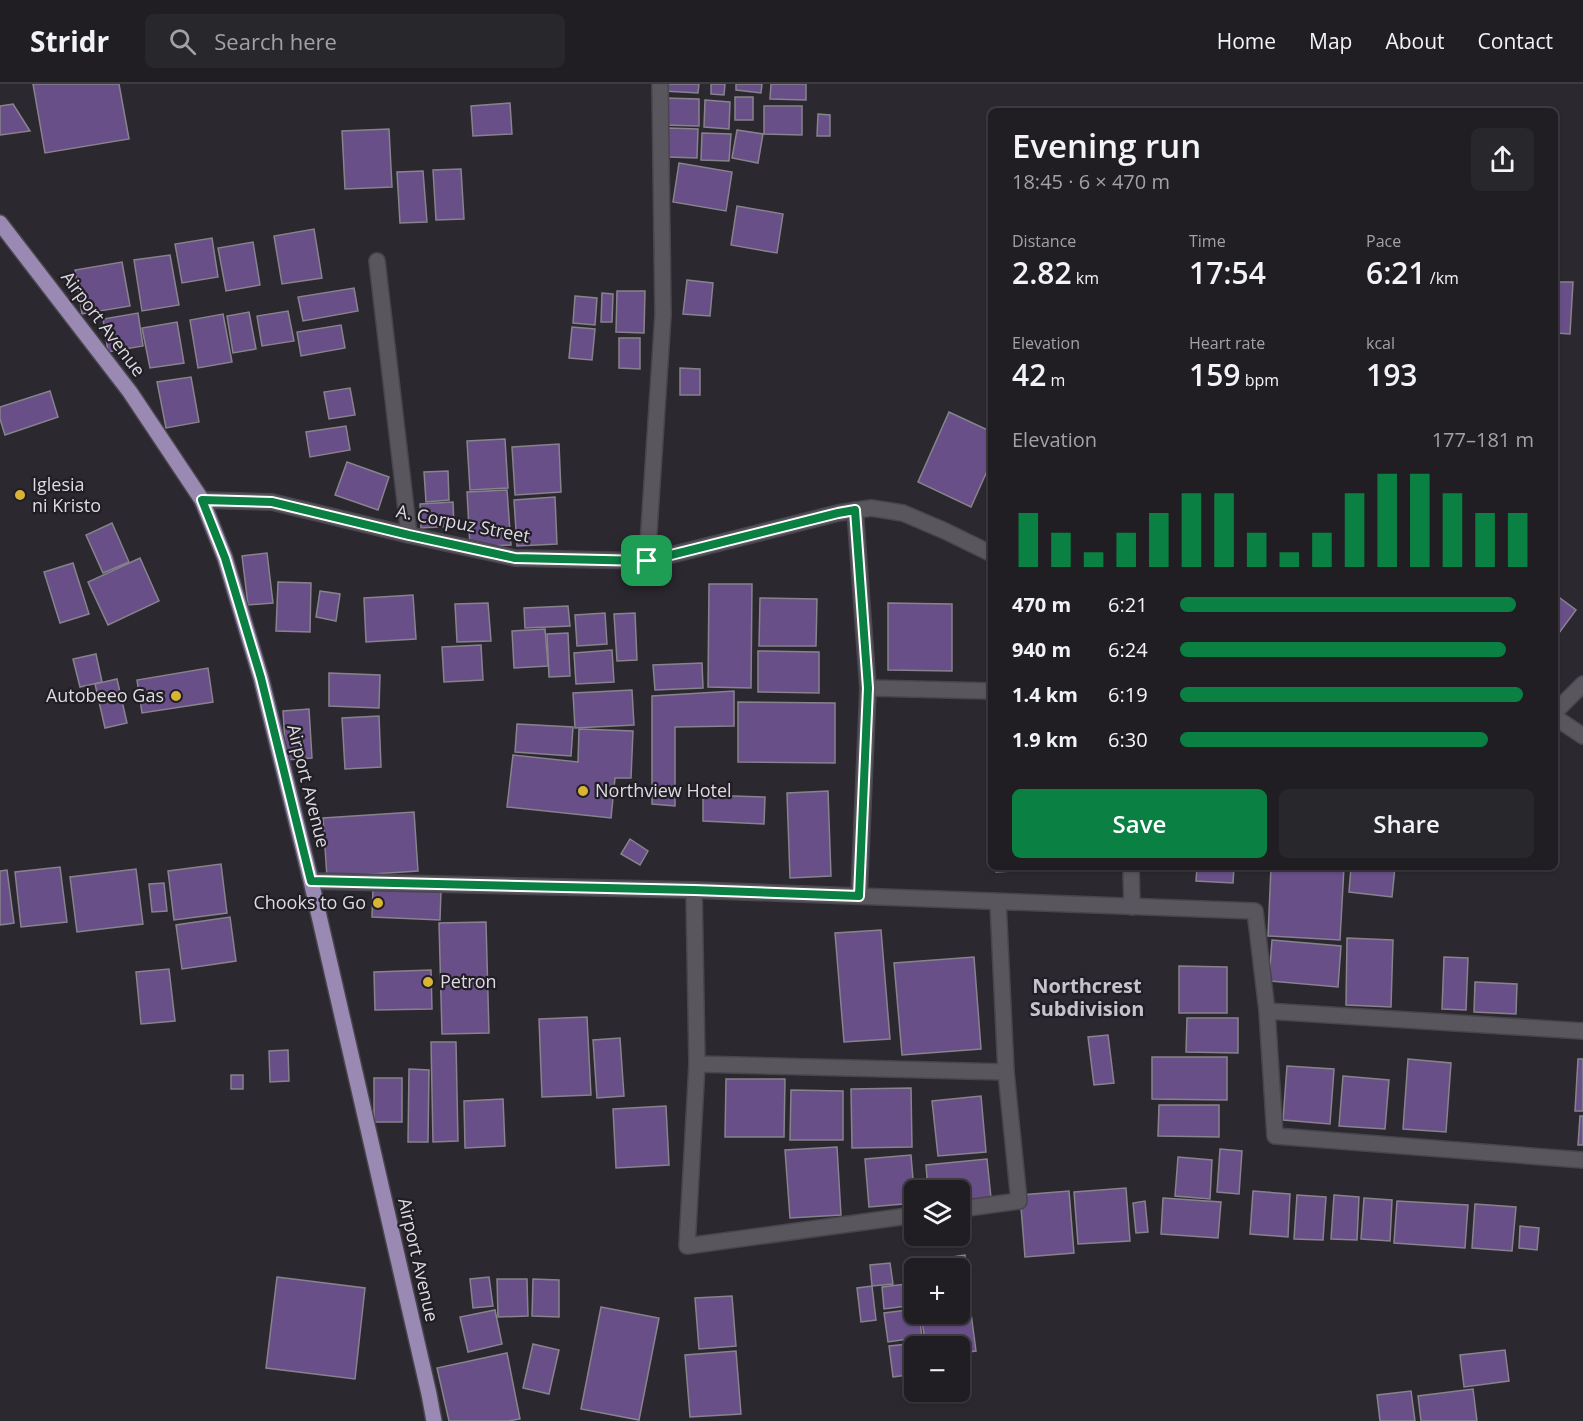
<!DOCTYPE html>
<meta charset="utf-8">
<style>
body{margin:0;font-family:"Open Sans",sans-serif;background:#28272b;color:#f1f3f6;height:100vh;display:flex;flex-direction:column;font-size:22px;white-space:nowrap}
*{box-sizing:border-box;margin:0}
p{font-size:20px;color:#a2a2a6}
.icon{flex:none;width:33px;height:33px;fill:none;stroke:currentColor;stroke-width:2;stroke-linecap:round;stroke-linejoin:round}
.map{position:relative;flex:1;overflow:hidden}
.sheet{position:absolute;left:988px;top:24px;width:570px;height:762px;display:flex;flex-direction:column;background:#201e23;border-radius:9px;box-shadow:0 2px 4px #0004,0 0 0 2px #3d3c41}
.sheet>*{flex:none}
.controls{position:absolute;left:904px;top:1096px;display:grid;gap:12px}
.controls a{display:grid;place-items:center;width:66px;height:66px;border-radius:9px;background:#201e23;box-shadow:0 2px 4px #0004,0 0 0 2px #3d3c41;font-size:30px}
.pin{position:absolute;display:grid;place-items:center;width:51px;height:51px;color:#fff;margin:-26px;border-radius:12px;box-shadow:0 3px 9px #0006}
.round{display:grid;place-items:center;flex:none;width:63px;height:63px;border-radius:9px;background:#28272b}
.overview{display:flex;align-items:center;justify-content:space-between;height:102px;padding:0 24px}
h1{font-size:33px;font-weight:600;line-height:45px}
.stats{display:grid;grid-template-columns:repeat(3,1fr);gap:9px;height:102px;padding:6px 24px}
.stats div{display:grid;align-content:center}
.stats b{font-size:30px;font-weight:600}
.stats small{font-size:16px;font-weight:400}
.stats p{font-size:16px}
.chart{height:168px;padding:12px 24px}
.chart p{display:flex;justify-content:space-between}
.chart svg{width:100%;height:108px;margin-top:6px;stroke:#0b8043;stroke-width:6}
.cta{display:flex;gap:12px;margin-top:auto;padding:12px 24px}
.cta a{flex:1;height:69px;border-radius:9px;background:#0b8043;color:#fff;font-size:24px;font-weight:600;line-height:69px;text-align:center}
.cta a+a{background:#28272b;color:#f1f3f6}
ul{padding:0 24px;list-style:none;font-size:20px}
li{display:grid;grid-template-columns:96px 72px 1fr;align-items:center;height:45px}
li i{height:15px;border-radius:8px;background:#0b8043}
header{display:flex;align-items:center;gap:36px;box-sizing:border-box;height:84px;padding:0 30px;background:#201e23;border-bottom:2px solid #3d3c41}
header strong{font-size:28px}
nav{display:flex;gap:33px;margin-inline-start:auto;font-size:21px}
.search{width:420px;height:54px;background:#28272b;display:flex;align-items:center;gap:15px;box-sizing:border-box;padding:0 21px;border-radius:9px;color:#a2a2a6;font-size:22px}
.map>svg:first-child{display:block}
</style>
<header>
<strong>Stridr</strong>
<div class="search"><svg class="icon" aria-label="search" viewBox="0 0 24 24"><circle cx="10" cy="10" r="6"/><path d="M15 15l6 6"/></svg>Search here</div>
<nav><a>Home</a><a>Map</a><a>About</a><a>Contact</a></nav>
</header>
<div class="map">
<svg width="1583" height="1337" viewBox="0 0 1583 1337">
<rect width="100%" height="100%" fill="#2b282f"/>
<g fill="#684f88" stroke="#87838c" stroke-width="1.5">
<path d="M33 0H119L129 55 45 69Z"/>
<path d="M664 0H699L698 9 664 7Z"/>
<path d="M711 0H725L724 11 711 10Z"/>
<path d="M736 0H762L761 9 736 6Z"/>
<path d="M771 0H806V16L770 15Z"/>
<rect x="735" y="13" width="18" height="23"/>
<path d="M664 14 699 15V42L663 41Z"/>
<path d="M705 16 730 18 729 45 704 43Z"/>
<path d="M510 19 512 50 473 52 471 22Z"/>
<path d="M13 20 30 47 0 51V22Z"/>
<path d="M764 22H802V51L764 50Z"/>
<path d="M818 30 830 31V52H817Z"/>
<path d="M668 44 698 45 697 74 668 73Z"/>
<path d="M389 45 392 103 345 105 342 47Z"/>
<path d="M737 46 763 50 758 79 732 74Z"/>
<path d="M702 49 731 50 729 77 701 76Z"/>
<path d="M679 79 732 88 726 127 673 118Z"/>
<path d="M461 85 464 135 436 136 433 86Z"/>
<path d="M423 87 427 138 400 139 397 88Z"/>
<path d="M737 122 783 130 777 169 731 161Z"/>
<path d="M314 145 322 194 282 200 274 152Z"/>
<path d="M212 154 218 193 182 199 175 160Z"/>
<path d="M253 158 260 201 226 207 218 164Z"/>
<path d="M170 171 179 221 142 227 134 176Z"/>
<path d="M122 178 130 222 82 230 75 186Z"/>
<path d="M687 196 713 199 710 232 683 230Z"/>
<path d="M1556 198H1573L1570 250 1556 249Z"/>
<path d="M354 204 358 227 303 237 298 213Z"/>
<path d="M617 207H645L644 249 616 248Z"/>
<path d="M602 209 613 210 612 238H601Z"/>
<path d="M575 212 597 214 595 241 573 239Z"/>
<path d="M288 227 294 257 262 262 257 232Z"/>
<path d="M249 228 256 265 233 269 227 232Z"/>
<path d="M138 229 143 262 108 268 103 235Z"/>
<path d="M223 230 232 278 198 284 190 236Z"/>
<path d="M177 238 184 279 150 284 142 244Z"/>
<path d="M341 241 345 264 301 272 297 248Z"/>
<path d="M572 243 595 245 592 276 569 274Z"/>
<path d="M619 254H640V285L619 284Z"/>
<path d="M680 284 700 285V311H680Z"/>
<path d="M191 293 199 338 166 344 157 298Z"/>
<path d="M350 304 355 331 329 335 324 308Z"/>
<path d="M50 307 58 333 5 351 0 335V323Z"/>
<path d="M949 328 992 348V376L971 423 918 398Z"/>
<path d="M346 342 350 366 310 373 306 348Z"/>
<path d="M505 355 508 404 470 406 467 357Z"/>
<path d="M559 360 561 408 515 411 512 363Z"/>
<path d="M347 378 389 393 378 426 335 411Z"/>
<path d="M448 387 449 416 426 418 424 388Z"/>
<path d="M507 406 511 461 470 463 467 408Z"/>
<path d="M555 413 557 460 517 462 514 416Z"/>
<path d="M453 418 454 442 421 444 420 420Z"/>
<path d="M112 439 129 478 103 489 86 451Z"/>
<path d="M267 469 273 519 248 521 242 472Z"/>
<path d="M140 474 159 517 108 541 88 498Z"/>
<path d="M73 479 89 530 60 539 44 488Z"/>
<path d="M278 498 311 499 310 548 276 547Z"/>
<path d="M709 500H752L751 604 708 603Z"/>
<path d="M320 507 340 510 336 537 316 533Z"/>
<path d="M413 511 416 555 366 558 364 514Z"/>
<path d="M1556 511 1576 526 1559 549 1556 547Z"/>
<path d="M760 514 817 515 816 562H759Z"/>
<path d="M488 519 491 557 457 558 455 520Z"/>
<path d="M888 519 952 520V587L888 586Z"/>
<path d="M568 522 570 542 525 544 524 524Z"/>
<path d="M605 529 607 560 577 562 575 531Z"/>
<path d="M635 529 637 576 617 577 614 530Z"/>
<path d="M545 545 548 582 514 584 512 547Z"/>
<path d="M568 549 570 592 549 593 547 550Z"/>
<path d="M481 561 483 596 444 598 442 563Z"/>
<path d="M612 566 614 598 576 600 574 569Z"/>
<path d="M758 567 819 568V609L758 608Z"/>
<path d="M96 570 102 598 80 603 73 575Z"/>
<path d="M702 579 703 604 655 606 653 581Z"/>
<path d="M208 584 213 618 142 629 137 596Z"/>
<path d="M329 589 380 591 379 624 329 622Z"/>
<path d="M117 595 127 639 105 644 95 600Z"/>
<path d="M632 606 634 641 575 644 573 609Z"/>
<path d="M734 607V642L675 643V722L652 720V612Z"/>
<path d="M738 618 835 619V679L738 678Z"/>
<path d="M309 625 312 674 286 676 283 627Z"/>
<path d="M379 632 381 683 345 685 342 634Z"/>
<path d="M517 640 573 643 571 672 515 668Z"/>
<path d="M579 645 633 647 631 694H615L611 734 507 723 513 671 578 678Z"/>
<path d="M828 707 831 792 790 794 787 709Z"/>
<path d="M703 711 765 713 764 740 703 737Z"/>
<path d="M414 728 418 787 327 793 323 734Z"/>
<path d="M630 755 648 767 640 781 621 770Z"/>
<path d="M221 780 227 829 174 836 168 787Z"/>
<path d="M60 783 67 838 21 843 15 788Z"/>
<path d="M996 783H1049V785L996 788Z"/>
<path d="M1197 783H1234L1233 799 1196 797Z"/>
<path d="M1271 783H1344L1340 856 1268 852Z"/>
<path d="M1351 783H1395L1392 813 1349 808Z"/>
<path d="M136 785 143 840 77 848 70 793Z"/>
<path d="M7 786 14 839 0 841V787Z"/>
<path d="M164 799 167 827 152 828 149 800Z"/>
<path d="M373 804 441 807 440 836 372 833Z"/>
<path d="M230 833 236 877 182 885 176 841Z"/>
<path d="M486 838 489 949 442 950 439 839Z"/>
<path d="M881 846 890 955 844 958 835 849Z"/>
<path d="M1347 854 1393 856 1391 923 1346 921Z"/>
<path d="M1272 856 1341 862 1338 903 1269 897Z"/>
<path d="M974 873 981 965 902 971 894 879Z"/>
<path d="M1444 873 1468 874 1466 926 1442 925Z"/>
<path d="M1179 882 1227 883V929H1179Z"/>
<path d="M169 885 175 937 141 940 136 888Z"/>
<path d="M431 886 432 925 375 926 374 888Z"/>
<path d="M1475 898 1517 900 1516 930 1474 928Z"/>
<path d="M587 933 591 1011 542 1013 539 935Z"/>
<path d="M1187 934H1238V969L1186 968Z"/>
<path d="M1108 951 1114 999 1094 1001 1088 953Z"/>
<path d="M620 954 624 1012 597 1014 593 956Z"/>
<path d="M431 958H456L458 1057 433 1058Z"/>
<path d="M288 966 289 997 270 998 269 967Z"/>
<path d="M1152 973H1227V1016L1152 1015Z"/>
<path d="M1408 975 1451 979 1446 1048 1403 1045Z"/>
<path d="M1578 975H1583V1027H1575Z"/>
<path d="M1287 982 1334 985 1330 1040 1283 1036Z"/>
<path d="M409 985 429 986 428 1058H408Z"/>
<rect x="231" y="991" width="12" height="14"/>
<path d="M1343 992 1389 996 1385 1045 1339 1042Z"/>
<rect x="374" y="994" width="28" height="44"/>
<path d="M726 995H785L784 1053H725Z"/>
<path d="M911 1004 912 1063 852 1064 851 1005Z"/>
<path d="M791 1006 843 1007V1056H790Z"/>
<path d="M981 1012 986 1068 938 1072 932 1017Z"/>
<path d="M503 1015 505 1062 465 1064 464 1017Z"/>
<path d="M1159 1021H1219V1053L1158 1052Z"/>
<path d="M666 1022 669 1081 616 1084 613 1025Z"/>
<path d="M1580 1032H1583V1061H1578Z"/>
<path d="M837 1063 841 1131 790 1134 785 1066Z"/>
<path d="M1220 1065 1242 1067 1239 1110 1217 1108Z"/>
<path d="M911 1071 915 1119 869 1123 865 1075Z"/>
<path d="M1178 1073 1212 1076 1210 1115 1175 1112Z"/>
<path d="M987 1075 991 1114 960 1117V1107H928L926 1081Z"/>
<path d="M1126 1104 1130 1157 1078 1160 1074 1108Z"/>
<path d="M1069 1107 1074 1169 1025 1173 1020 1111Z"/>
<path d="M1253 1107 1290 1110 1288 1153 1250 1150Z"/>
<path d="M1297 1111 1326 1113 1323 1156 1294 1155Z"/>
<path d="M1334 1111 1359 1113 1357 1156 1331 1155Z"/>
<path d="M1163 1114 1221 1118 1218 1154 1161 1150Z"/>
<path d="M1364 1114 1392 1116 1390 1157 1361 1155Z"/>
<path d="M1145 1117 1148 1148 1136 1149 1133 1119Z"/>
<path d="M1397 1117 1468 1121 1465 1164 1394 1159Z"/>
<path d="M1475 1120 1516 1123 1512 1167 1472 1164Z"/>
<path d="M1520 1142 1539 1144 1537 1166 1519 1164Z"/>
<path d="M965 1171 968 1194 960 1195V1185H940L939 1175Z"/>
<path d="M890 1179 893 1200 872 1202 870 1181Z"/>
<path d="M277 1193 365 1204 355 1295 266 1284Z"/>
<path d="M489 1193 493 1222 473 1224 470 1195Z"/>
<path d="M497 1195H527L528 1232 498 1233Z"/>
<path d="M533 1195 559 1196V1233L532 1232Z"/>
<path d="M915 1199V1221L884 1225 882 1203Z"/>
<path d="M967 1199 976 1267 960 1269V1263H926L921 1230H960V1200Z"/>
<path d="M872 1202 876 1236 861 1238 857 1204Z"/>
<path d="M732 1212 736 1262 699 1265 695 1214Z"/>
<path d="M601 1223 659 1234 639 1336 581 1325Z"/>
<path d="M915 1225V1230H919L922 1253 888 1258 884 1229Z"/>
<path d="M495 1226 502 1260 468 1268 460 1233Z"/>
<path d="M918 1259 919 1263H915V1290L893 1293 889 1262Z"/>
<path d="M533 1260 559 1266 549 1310 523 1304Z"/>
<path d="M1505 1266 1509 1297 1464 1303 1460 1271Z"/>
<path d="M736 1267 741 1330 690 1333 685 1271Z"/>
<path d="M507 1269 520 1335 508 1337H449L437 1284Z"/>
<path d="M1473 1305 1477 1337H1421L1418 1312Z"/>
<path d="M1411 1307 1415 1337H1380L1377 1311Z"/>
</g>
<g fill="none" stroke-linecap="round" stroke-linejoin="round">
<g stroke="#48464c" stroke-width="18">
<g id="street">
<path d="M377 177 409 451"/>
<path d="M202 416 272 418 409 451 515 474 647 477 838 429 871 424 903 429 945 447 992 470"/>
<path d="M855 426 868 604"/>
<path d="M647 477 663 231 660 0"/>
<path d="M1556 627 1583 600"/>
<path d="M1556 634 1583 652"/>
<path d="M1131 783 1132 823"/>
<path d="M311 797 694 806 697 980 687 1162 915 1131"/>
<path d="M694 806 1255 827 1267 927 1275 1052 1583 1076"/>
<path d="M859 812 868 604 992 607"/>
<path d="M1267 927 1583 947"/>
<path d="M697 980 1006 988"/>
<path d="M960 1125 1019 1117 1006 988 998 818"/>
</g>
</g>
<g stroke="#48464c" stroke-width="18">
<path id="primary" d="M0 139 130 308 202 416 225 474 261 594 311 797 429 1310 434 1337"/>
</g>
<use href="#street" stroke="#59565e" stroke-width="15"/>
<use href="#primary" stroke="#9a89b3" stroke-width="15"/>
</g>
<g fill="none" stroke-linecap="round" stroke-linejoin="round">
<g stroke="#fff" stroke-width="12">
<path id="route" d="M202 416 272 418 409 451 515 474 647 477 838 429 855 426 868 604 859 812 694 806 311 797 261 594 225 474Z"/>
</g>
<use href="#route" stroke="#0b8043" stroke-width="8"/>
</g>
<g fill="#d8b434" stroke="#211e25" stroke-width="2">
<circle cx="20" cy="411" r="6"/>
<circle cx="176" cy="612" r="6"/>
<circle cx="583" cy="707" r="6"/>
<circle cx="378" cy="819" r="6"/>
<circle cx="428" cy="898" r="6"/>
</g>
<g text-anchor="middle" stroke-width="4.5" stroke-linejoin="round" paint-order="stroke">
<g font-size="18" fill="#dedce1" stroke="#211e25">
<text transform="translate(103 240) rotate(53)" y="6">Airport Avenue</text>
<text transform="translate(463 440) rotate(11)" y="6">A. Corpuz Street</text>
<text transform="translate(308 702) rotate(76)" y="6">Airport Avenue</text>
<text transform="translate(418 1176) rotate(77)" y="6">Airport Avenue</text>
</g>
<g font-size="18" fill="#dedce1" stroke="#211e25" text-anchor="start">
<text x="32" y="407">Iglesia<tspan x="32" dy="21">ni Kristo</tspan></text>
<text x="164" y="618" text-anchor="end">Autobeeo Gas</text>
<text x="595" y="713">Northview Hotel</text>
<text x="366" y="825" text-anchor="end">Chooks to Go</text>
<text x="440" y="904">Petron</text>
</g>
<g font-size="20" font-weight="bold" fill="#c6c3cc" stroke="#211e25">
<text x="1087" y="909">Northcrest<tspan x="1087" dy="23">Subdivision</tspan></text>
</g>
</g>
</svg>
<div class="controls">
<a><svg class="icon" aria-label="layers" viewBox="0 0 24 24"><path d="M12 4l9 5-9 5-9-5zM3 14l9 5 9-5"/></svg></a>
<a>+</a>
<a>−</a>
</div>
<div class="pin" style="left:647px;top:477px;background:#1e9e55"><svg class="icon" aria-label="arrive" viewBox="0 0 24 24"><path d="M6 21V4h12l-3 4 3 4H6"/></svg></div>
<section class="sheet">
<div class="overview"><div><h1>Evening run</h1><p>18:45 · 6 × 470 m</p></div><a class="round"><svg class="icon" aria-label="share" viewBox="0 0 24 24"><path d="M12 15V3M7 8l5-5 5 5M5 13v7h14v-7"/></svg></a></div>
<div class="stats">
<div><p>Distance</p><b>2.82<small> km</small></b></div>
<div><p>Time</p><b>17:54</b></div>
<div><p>Pace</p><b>6:21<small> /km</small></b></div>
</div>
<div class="stats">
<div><p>Elevation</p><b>42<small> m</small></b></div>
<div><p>Heart rate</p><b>159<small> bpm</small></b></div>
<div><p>kcal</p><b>193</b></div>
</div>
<div class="chart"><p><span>Elevation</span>177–181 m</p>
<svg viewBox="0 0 160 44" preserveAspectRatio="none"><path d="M5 44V22M15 44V30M25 44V38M35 44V30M45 44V22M55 44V14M65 44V14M75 44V30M85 44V38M95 44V30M105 44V14M115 44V6M125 44V6M135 44V14M145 44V22M155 44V22"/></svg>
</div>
<ul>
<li><b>470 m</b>6:21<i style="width:95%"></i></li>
<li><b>940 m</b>6:24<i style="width:92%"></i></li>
<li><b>1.4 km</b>6:19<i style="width:97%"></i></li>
<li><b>1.9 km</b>6:30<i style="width:87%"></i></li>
</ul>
<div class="cta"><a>Save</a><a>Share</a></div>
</section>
</div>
